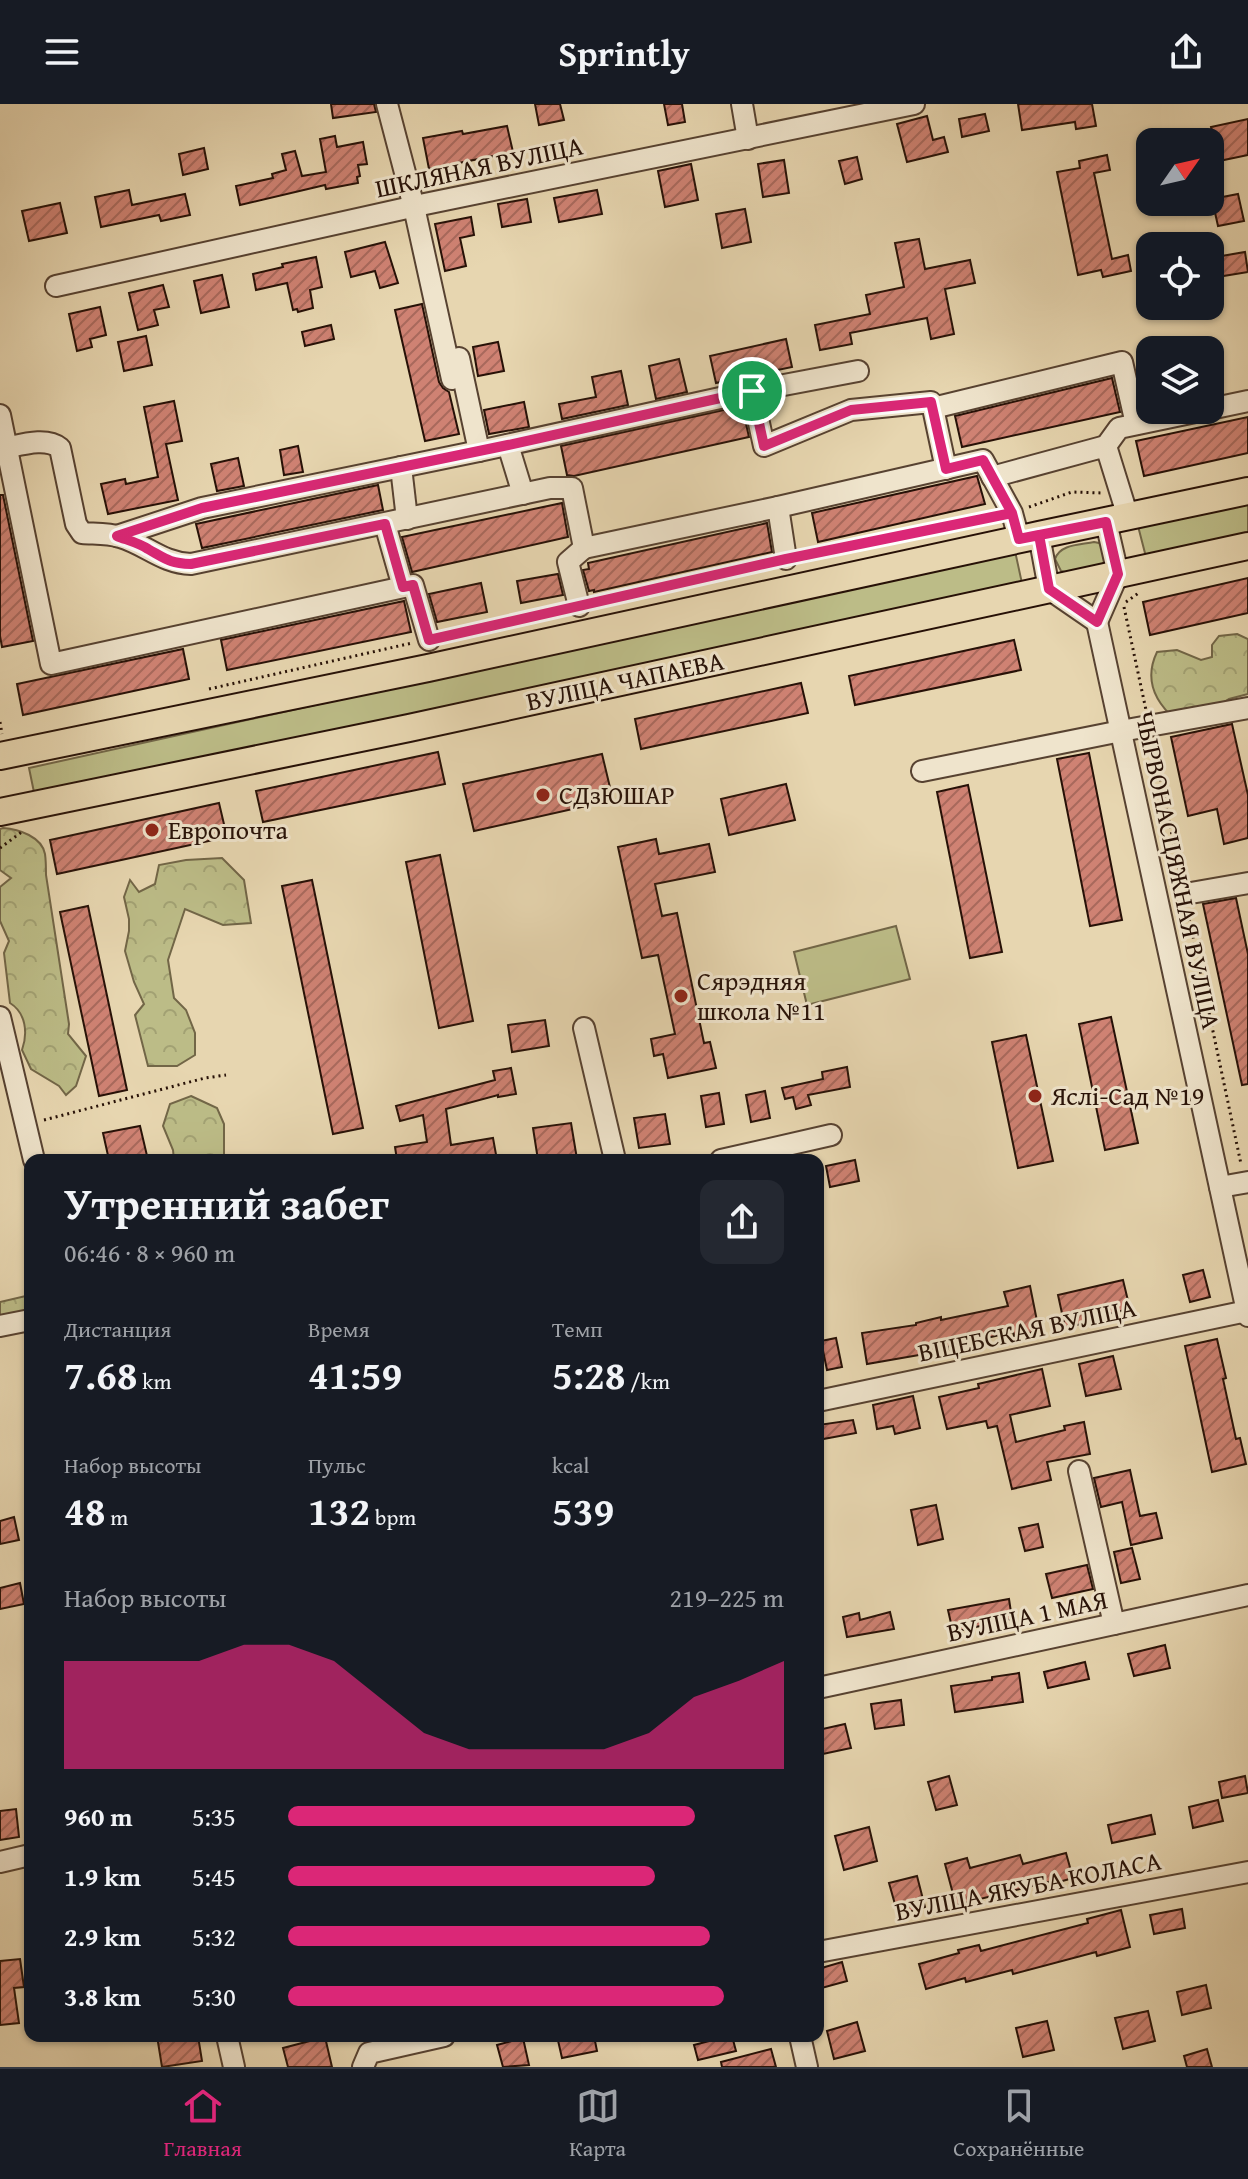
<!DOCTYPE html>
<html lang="ru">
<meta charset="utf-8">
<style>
body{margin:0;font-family:"Gentium Book Plus",serif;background:#242831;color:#f1f3f6;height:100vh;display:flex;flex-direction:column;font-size:30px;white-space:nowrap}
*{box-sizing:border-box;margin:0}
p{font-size:26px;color:#9ea1a6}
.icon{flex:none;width:44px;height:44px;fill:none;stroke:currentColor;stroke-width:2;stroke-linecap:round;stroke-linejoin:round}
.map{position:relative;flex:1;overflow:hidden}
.sheet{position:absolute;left:24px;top:1050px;width:800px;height:888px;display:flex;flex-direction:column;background:#171b24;border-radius:16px;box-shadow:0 2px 6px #0004}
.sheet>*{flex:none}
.needle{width:52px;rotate:56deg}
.fabs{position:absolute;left:1136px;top:24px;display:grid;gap:16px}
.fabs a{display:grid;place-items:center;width:88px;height:88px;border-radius:16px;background:#171b24;box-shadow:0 2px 6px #0004;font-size:40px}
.pin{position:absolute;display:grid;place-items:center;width:68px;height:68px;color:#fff;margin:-34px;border:4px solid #fff;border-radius:50%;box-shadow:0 2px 8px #0007}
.round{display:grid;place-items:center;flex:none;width:84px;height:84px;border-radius:16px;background:#242831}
.overview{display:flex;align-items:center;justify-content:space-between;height:136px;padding:0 40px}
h1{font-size:44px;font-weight:700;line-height:60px}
.figures{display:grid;grid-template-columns:repeat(3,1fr);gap:12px;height:136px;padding:8px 40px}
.figures div{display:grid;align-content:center}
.figures b{font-size:40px;font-weight:700}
.figures small{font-size:22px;font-weight:400}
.figures p{font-size:22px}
.chart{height:224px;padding:16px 40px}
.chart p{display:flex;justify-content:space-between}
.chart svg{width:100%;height:144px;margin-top:8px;fill:#db2777;opacity:.7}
ul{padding:0 40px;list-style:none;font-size:26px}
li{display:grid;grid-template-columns:128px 96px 1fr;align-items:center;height:60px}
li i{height:20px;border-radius:10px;background:#db2777}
header{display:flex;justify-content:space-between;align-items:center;height:104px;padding:0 40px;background:#171b24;font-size:36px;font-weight:700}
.tabs{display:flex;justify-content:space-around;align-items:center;height:112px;border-top:2px solid #363941;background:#171b24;font-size:22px;color:#9ea1a6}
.tabs a{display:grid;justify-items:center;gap:4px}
.tabs .current{color:#db2777}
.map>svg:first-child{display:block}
</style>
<header><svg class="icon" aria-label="menu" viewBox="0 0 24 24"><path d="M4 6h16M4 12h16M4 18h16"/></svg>Sprintly<svg class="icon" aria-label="share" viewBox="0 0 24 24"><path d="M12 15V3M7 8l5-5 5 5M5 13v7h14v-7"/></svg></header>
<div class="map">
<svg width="1248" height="1963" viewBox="0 0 1248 1963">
<defs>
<pattern id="forest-crowns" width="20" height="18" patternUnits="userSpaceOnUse" patternTransform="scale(2)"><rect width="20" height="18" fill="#bcbc87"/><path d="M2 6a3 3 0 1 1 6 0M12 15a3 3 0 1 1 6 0" fill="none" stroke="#a2a173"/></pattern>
<pattern id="building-hatch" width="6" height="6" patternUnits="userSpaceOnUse" patternTransform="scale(2)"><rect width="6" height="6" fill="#cf8273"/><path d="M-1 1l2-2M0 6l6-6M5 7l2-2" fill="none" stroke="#a8695c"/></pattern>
</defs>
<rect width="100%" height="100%" fill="#e7d6b0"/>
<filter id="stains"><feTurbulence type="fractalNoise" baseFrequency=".0025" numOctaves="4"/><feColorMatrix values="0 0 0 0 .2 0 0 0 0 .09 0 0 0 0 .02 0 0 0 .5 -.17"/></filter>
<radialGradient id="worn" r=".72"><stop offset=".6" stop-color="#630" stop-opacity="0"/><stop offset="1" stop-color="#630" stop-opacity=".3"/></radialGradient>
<g fill="#bcbc87" stroke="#726647" stroke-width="2">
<path d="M1248 398V432L1146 453 1138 422Z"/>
<path d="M1094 438 1099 439 1104 444 1106 457C1097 466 1073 472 1061 467L1055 455C1060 440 1080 441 1094 438Z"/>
<path d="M1015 447 1023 484 36 698 29 664Z"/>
<path d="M896 822 910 875 807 901 794 848Z"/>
</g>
<g fill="url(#forest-crowns)" stroke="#726647" stroke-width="2">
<path d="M1237 530 1248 535V590L1229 595 1217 603 1176 616C1155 598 1144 575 1157 548L1177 546 1201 556 1212 553V541L1219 532Z"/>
<path d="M3 724C19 725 42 733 45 750 46 757 46 764 46 771L69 920 68 930 86 952 76 982 66 991 59 982 31 965 22 946C28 929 26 909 10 899L4 849 9 837 0 817V783L11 774 0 766V725Z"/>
<path d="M222 754 244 776 251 819 223 821 185 805 168 856 174 894 186 906 195 929V951L177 962H148L135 911 144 900 134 878 125 847 129 827V815L124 793 130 776 139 788 155 780 159 761 186 756Z"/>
<path d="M191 992 217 1004 224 1020V1056H174L173 1046 163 1022 170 1000Z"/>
<path d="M30 1191V1208L0 1214V1198Z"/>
</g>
<g fill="url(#building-hatch)" stroke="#271107" stroke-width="2">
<path d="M331 0H374L376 8 333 14Z"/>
<path d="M535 0H560L564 16 539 21Z"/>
<path d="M664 0H682L685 18 668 21Z"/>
<path d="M1018 0H1092L1096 22 1076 25 1075 18 1022 26Z"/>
<path d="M985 10 989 27 962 33 959 15Z"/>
<path d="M927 12 933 36 944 33 948 48 907 58 897 20Z"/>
<path d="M1248 15V51L1219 57 1211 23Z"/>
<path d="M507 22 513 48 429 65 423 34 462 27 463 30Z"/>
<path d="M335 32 337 43 363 38 367 60 358 61 360 72 357 73 358 79 326 85 325 81 240 101 236 82 273 74 272 70 286 66 282 50 295 47 302 72 326 68 320 35Z"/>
<path d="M204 44 208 65 183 71 179 50Z"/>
<path d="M1107 51 1110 66 1094 69 1112 155 1128 151 1131 167 1103 173 1101 166 1078 171 1057 68 1080 64 1079 57Z"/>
<path d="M857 53 862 75 845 80 839 57Z"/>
<path d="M784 56 789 89 763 93 758 60Z"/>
<path d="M691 60 698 96 665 103 658 67Z"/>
<path d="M129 86 132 101 185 90 190 111 161 117 159 111 101 123 95 93Z"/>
<path d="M597 86 602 110 559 118 554 94Z"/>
<path d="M1238 90 1244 117 1218 122 1212 95Z"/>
<path d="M527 95 531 118 502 123 498 100Z"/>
<path d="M60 99 67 129 29 137 22 107Z"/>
<path d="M745 105 751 138 722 144 716 110Z"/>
<path d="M471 113 474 131 460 134 466 162 445 167 435 120Z"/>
<path d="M919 135 925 165 970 156 975 179 945 185 954 230 931 235 927 214 850 229 852 240 820 246 815 221 870 210 866 191 904 183 895 139Z"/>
<path d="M385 138 398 179 380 184 375 167 351 173 345 148Z"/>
<path d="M1245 148 1248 168 1211 174 1210 154Z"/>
<path d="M316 153 322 183 310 186 313 204 298 208 297 205 293 206 287 179 256 186 253 170 283 163 282 160Z"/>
<path d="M222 171 229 203 201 209 194 177Z"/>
<path d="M163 181 169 203 154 206 158 221 138 226 129 189Z"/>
<path d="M422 200 439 278 443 284 449 288 459 330 425 337 395 206Z"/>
<path d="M100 203 106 231 90 235 92 243 77 247 69 210Z"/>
<path d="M331 221 334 235 305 242 302 228Z"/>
<path d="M146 232 152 261 124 267 118 238Z"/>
<path d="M786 235 792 263 716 279 710 252Z"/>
<path d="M498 238 504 267 478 272 473 243Z"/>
<path d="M679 255 687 288 656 295 649 262Z"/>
<path d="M621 267 628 301 562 315 559 300 596 293 592 273Z"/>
<path d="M1112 274 1120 308 962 343 955 312Z"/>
<path d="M174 297 182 337 166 340 178 396 108 410 101 380 125 375 126 380 158 373 144 303Z"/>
<path d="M524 298 529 323 489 330 484 306Z"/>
<path d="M742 302 749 333 574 372 567 371 561 342Z"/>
<path d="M1248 313V349L1144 372 1136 337Z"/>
<path d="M298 342 303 368 284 371 280 346Z"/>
<path d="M238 354 244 382 217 387 211 360Z"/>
<path d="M977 372 985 400 818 438 812 409Z"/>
<path d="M378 381 383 406 202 444 196 420Z"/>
<path d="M0 391H3L33 537 2 543 0 532Z"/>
<path d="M562 399 568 433 412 468 402 433Z"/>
<path d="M767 419 772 448 594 488V486L589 487 583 466 589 465 588 459Z"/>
<path d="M558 470 563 491 521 499 517 477Z"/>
<path d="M1248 474V509L1150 531 1143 498Z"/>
<path d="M481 479 487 508 437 518 429 490Z"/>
<path d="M404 497 411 528 227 566 221 536Z"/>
<path d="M1014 536 1021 566 855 601 849 572Z"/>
<path d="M183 545 189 575 23 611 17 580Z"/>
<path d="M801 579 808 609 641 645 635 615Z"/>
<path d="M1232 620 1248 691V734L1224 740 1217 705 1188 712 1171 633Z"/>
<path d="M438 648 445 680 263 718 256 687Z"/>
<path d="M1089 649 1122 816 1090 822 1057 655Z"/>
<path d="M602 650 613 696 474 727 463 680Z"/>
<path d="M786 680 795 716 729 731 721 695Z"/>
<path d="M968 681 1002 848 970 854 937 688Z"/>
<path d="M219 699 227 733 57 770 50 736Z"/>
<path d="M656 735 659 750 709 740 715 768 655 780 662 812 677 809 704 939 710 938 716 964 668 974 663 950 654 952 651 935 675 930 658 851 642 854 618 743Z"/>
<path d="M440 751 473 917 439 924 406 758Z"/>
<path d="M312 776 363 1024 333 1030 282 782Z"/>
<path d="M1236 794 1248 850V980L1242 981 1203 800Z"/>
<path d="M88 802 127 986 99 992 60 808Z"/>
<path d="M1111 913 1138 1039 1105 1046 1079 920Z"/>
<path d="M545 916 549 942 512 948 508 921Z"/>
<path d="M1026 931 1053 1057 1018 1064 992 938Z"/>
<path d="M847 963 850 983 808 991 811 1001 796 1005 793 993 785 995 782 984 823 975 822 968Z"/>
<path d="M511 964 516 990 498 993V991L446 1005 451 1041 493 1034 497 1056H397L395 1043 427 1038 423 1011 400 1017 396 1002 495 976 493 967Z"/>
<path d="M765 987 770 1014 751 1018 746 991Z"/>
<path d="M719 989 724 1020 706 1023 701 992Z"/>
<path d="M665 1010 670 1040 639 1044 634 1014Z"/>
<path d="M571 1019 577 1055 538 1056 533 1024Z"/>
<path d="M140 1022 148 1056H109L103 1029Z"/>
<path d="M855 1056 859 1077 830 1083 826 1062Z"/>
<path d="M1203 1166 1210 1193 1190 1198 1183 1171Z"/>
<path d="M1123 1176 1130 1205 1086 1215 1087 1219 1065 1223 1058 1191Z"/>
<path d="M1030 1182 1039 1227 1014 1232 1013 1228 947 1243 948 1246 867 1260 862 1229 916 1221V1219L941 1213V1216L1008 1202 1004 1188Z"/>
<path d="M836 1234 842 1263 827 1266 821 1237Z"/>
<path d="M1217 1235 1226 1274 1223 1275 1236 1335 1240 1334 1246 1360 1212 1368 1185 1242Z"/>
<path d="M1113 1252 1121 1285 1086 1292 1079 1260Z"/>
<path d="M1042 1265 1050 1302 1010 1311 1016 1338 1065 1326 1064 1322 1084 1318 1090 1350 1047 1358 1051 1376 1012 1385 997 1322 988 1324 986 1317 947 1325 939 1293 979 1284 978 1280Z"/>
<path d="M913 1292 920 1324 895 1330 893 1322 877 1325 873 1301Z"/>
<path d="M853 1316 856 1329 818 1336V1321Z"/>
<path d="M1130 1366 1140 1412 1156 1409 1162 1434 1131 1441 1122 1398 1101 1403 1094 1374Z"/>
<path d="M936 1401 943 1435 918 1441 911 1406Z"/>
<path d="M14 1413 19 1436 0 1440V1417Z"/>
<path d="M1038 1420 1043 1443 1025 1447 1019 1424Z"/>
<path d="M1132 1444 1140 1475 1121 1479 1114 1448Z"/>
<path d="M1087 1461 1093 1485 1052 1494 1046 1470Z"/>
<path d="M20 1479 24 1500 0 1505V1484Z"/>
<path d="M1009 1495 1012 1515 953 1528 948 1506Z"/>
<path d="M890 1508 894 1525 847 1533 843 1513 859 1509 860 1516Z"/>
<path d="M1165 1541 1170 1564 1134 1572 1128 1550Z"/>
<path d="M1085 1558 1089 1575 1048 1584 1044 1568Z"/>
<path d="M1019 1569 1023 1598 955 1608 951 1582 992 1576V1573Z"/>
<path d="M901 1596 904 1621 875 1625 871 1600Z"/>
<path d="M845 1620 851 1644 818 1651V1626Z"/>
<path d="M949 1672 957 1701 936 1706 928 1678Z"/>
<path d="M1245 1672 1248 1689 1222 1694 1219 1678Z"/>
<path d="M1218 1696 1223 1717 1193 1724 1189 1703Z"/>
<path d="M16 1705 19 1733 0 1736V1707Z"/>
<path d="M1151 1711 1155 1730 1112 1739 1108 1721Z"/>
<path d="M869 1723 877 1757 844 1766 835 1732Z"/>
<path d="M1066 1749 1073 1774 1052 1780V1777L956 1801 945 1760 967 1754 970 1764 1020 1751 1023 1760Z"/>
<path d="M917 1772 925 1803 898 1811 889 1779Z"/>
<path d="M1182 1805 1185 1824 1154 1830 1150 1811Z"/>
<path d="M1121 1806 1130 1843 1097 1852 1096 1848 1013 1870 1012 1866 966 1878 965 1874 926 1885 919 1860 959 1849 958 1846 979 1841 981 1847 1088 1819 1087 1815Z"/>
<path d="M20 1855 24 1883 14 1884 19 1919 0 1921V1857Z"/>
<path d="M842 1858 847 1877 818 1885V1865Z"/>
<path d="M1206 1881 1211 1904 1182 1911 1177 1888Z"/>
<path d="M1148 1907 1155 1937 1123 1945 1115 1914Z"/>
<path d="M1047 1917 1054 1946 1023 1953 1016 1924Z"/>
<path d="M857 1918 865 1947 834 1955 827 1927Z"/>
<path d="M157 1932H198L202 1957 162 1963Z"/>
<path d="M557 1932H594L597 1947 562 1954Z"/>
<path d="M728 1932H732L736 1947 698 1956 694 1941Z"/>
<path d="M325 1933 332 1963H288L283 1944Z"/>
<path d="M523 1934 529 1961 503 1963 497 1941Z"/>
<path d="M771 1945 776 1963H722L721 1958Z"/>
<path d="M1207 1945 1212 1963H1187L1184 1952Z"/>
</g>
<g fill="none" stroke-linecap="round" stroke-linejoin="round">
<g stroke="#574231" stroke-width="24">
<g id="minor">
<path d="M387 0 414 103 452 275"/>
<path d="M742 0 748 35"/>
<path d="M56 182 425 100 914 0"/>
<path d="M459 254 479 347"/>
<path d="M752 287 764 342 851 306 931 298 933 304"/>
<path d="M1210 305 1248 297"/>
<path d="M0 311 51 560 413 481 429 536"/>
<path d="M508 341 523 390"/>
<path d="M1106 342 1119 324 1205 306"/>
<path d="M0 345C18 342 45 332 60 344L76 420 82 429C94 430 108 429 120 433 147 441 162 459 191 460L550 384H572L584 444 568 458 579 502"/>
<path d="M401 363 407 415"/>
<path d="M946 365 933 304 1122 258 1136 320"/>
<path d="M992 373 1106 342 1128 413"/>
<path d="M778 403 983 356 1012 409 1019 435"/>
<path d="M385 420 403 483"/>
<path d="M1039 431 1049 485 1097 518"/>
<path d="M117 432 202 404 479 347 752 287 858 267"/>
<path d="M584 444 778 403 786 455"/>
<path d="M1097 518 1248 1212"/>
<path d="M1097 518 1118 470 1106 418"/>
<path d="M922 667 1121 627 1248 604"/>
<path d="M1185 790 1248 779"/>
<path d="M0 913 34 1056"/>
<path d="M584 924 615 1056"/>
<path d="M721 1056 831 1031"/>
<path d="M1220 1083 1248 1078"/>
<path d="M0 1222 30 1216"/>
<path d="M818 1297 1247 1207"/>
<path d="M1079 1367 1114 1520"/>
<path d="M818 1584 1248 1491"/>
<path d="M0 1758 30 1751"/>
<path d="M818 1848 1248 1768"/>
<path d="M227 1932 234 1963"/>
<path d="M800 1932 807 1963"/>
<path d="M363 1963 369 1949 444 1932"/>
</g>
</g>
<g stroke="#271107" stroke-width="30">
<g id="major">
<path d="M0 652 428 564 1039 431 1248 387"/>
<path d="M0 708 409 624 1248 442"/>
</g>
</g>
<g stroke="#271107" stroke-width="3" stroke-dasharray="2 4" stroke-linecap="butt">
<path d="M1029 403 1072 388 1103 389"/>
<path d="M802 451 995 412"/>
<path d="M595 498 767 459"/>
<path d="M1126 498 1140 488"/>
<path d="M1124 503 1146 606"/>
<path d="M447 531 561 506"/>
<path d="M209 585 412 539"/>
<path d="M0 618 2 630"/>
<path d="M1153 640 1181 774"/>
<path d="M0 744 23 727"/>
<path d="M1188 809 1241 1060"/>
<path d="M44 1016 205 974 226 971"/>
</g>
<use href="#minor" stroke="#efe4cc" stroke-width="20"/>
<use href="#major" stroke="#e7d6b0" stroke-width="26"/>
</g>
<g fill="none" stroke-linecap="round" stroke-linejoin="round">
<g stroke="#fff" stroke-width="16">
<path id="route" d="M752 287 508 341 202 404 117 432C127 436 139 439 148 445 166 455 169 459 191 460L385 420 403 483 413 481 429 536 786 455 1012 409 1019 435 1039 431 1049 485 1097 518 1118 470 1106 418 1019 435 1012 409 983 356 946 365 931 298 851 306 764 342 752 287"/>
</g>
<use href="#route" stroke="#db2777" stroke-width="10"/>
</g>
<g fill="#8f2418" stroke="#efe4cc" stroke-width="3">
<circle cx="543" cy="691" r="8"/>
<circle cx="152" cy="726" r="8"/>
<circle cx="681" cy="892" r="8"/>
<circle cx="1035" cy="992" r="8"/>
</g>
<g text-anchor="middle" stroke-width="6" stroke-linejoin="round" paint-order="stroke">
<g font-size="26" fill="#271107" stroke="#efe4cc">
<text transform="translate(479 63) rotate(-12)" y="9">ШКЛЯНАЯ ВУЛІЦА</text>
<text transform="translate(625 577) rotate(-12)" y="9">ВУЛІЦА ЧАПАЕВА</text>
<text transform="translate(1178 766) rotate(78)" y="9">ЧЫРВОНАСЦЯЖНАЯ ВУЛІЦА</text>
<text transform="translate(1027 1226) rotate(-12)" y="9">ВІЦЕБСКАЯ ВУЛІЦА</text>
<text transform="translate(1027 1512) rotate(-12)" y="9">ВУЛІЦА 1 МАЯ</text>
<text transform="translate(1028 1782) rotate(-11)" y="9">ВУЛІЦА ЯКУБА КОЛАСА</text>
</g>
<g font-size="26" fill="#271107" stroke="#efe4cc" text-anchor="start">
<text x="559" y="700">СДзЮШАР</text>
<text x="168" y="735">Европочта</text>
<text x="697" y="886">Сярэдняя<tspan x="697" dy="30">школа №11</tspan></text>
<text x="1051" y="1001">Яслі-Сад №19</text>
</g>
</g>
<rect width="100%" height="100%" filter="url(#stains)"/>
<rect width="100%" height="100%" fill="url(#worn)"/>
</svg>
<div class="fabs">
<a><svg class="needle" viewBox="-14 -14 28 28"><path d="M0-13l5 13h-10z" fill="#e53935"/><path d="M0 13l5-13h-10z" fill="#9ea1a6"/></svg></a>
<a><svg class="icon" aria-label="locate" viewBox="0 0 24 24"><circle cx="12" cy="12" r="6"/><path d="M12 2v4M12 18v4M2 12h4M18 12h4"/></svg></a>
<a><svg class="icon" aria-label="layers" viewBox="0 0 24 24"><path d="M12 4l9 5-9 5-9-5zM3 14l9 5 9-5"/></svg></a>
</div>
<div class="pin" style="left:752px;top:287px;background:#1e9e55"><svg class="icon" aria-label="arrive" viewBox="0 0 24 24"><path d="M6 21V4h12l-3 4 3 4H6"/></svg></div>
<section class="sheet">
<div class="overview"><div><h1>Утренний забег</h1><p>06:46 · 8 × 960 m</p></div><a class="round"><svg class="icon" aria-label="share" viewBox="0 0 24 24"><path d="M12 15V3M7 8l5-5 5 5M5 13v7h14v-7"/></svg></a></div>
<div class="figures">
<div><p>Дистанция</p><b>7.68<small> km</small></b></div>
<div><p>Время</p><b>41:59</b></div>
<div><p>Темп</p><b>5:28<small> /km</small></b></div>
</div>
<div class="figures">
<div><p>Набор высоты</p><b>48<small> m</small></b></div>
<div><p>Пульс</p><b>132<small> bpm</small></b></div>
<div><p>kcal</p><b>539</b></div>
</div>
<div class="chart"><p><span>Набор высоты</span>219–225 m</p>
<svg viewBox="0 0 160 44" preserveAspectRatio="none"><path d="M0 44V11L10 11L20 11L30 11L40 6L50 6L60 11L70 22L80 33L90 38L100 38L110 38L120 38L130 33L140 22L150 17L160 11V44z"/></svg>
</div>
<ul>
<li><b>960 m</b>5:35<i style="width:82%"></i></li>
<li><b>1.9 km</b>5:45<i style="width:74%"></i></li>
<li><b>2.9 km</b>5:32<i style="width:85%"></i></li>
<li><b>3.8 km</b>5:30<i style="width:88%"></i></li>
</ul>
</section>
</div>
<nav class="tabs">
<a class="current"><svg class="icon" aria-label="home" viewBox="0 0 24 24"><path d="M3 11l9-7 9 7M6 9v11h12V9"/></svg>Главная</a>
<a><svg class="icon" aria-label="map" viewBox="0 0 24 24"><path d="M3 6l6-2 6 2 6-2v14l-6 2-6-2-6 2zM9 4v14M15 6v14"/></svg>Карта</a>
<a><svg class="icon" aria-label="saved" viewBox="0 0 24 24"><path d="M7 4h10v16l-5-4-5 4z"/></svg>Сохранённые</a>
</nav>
